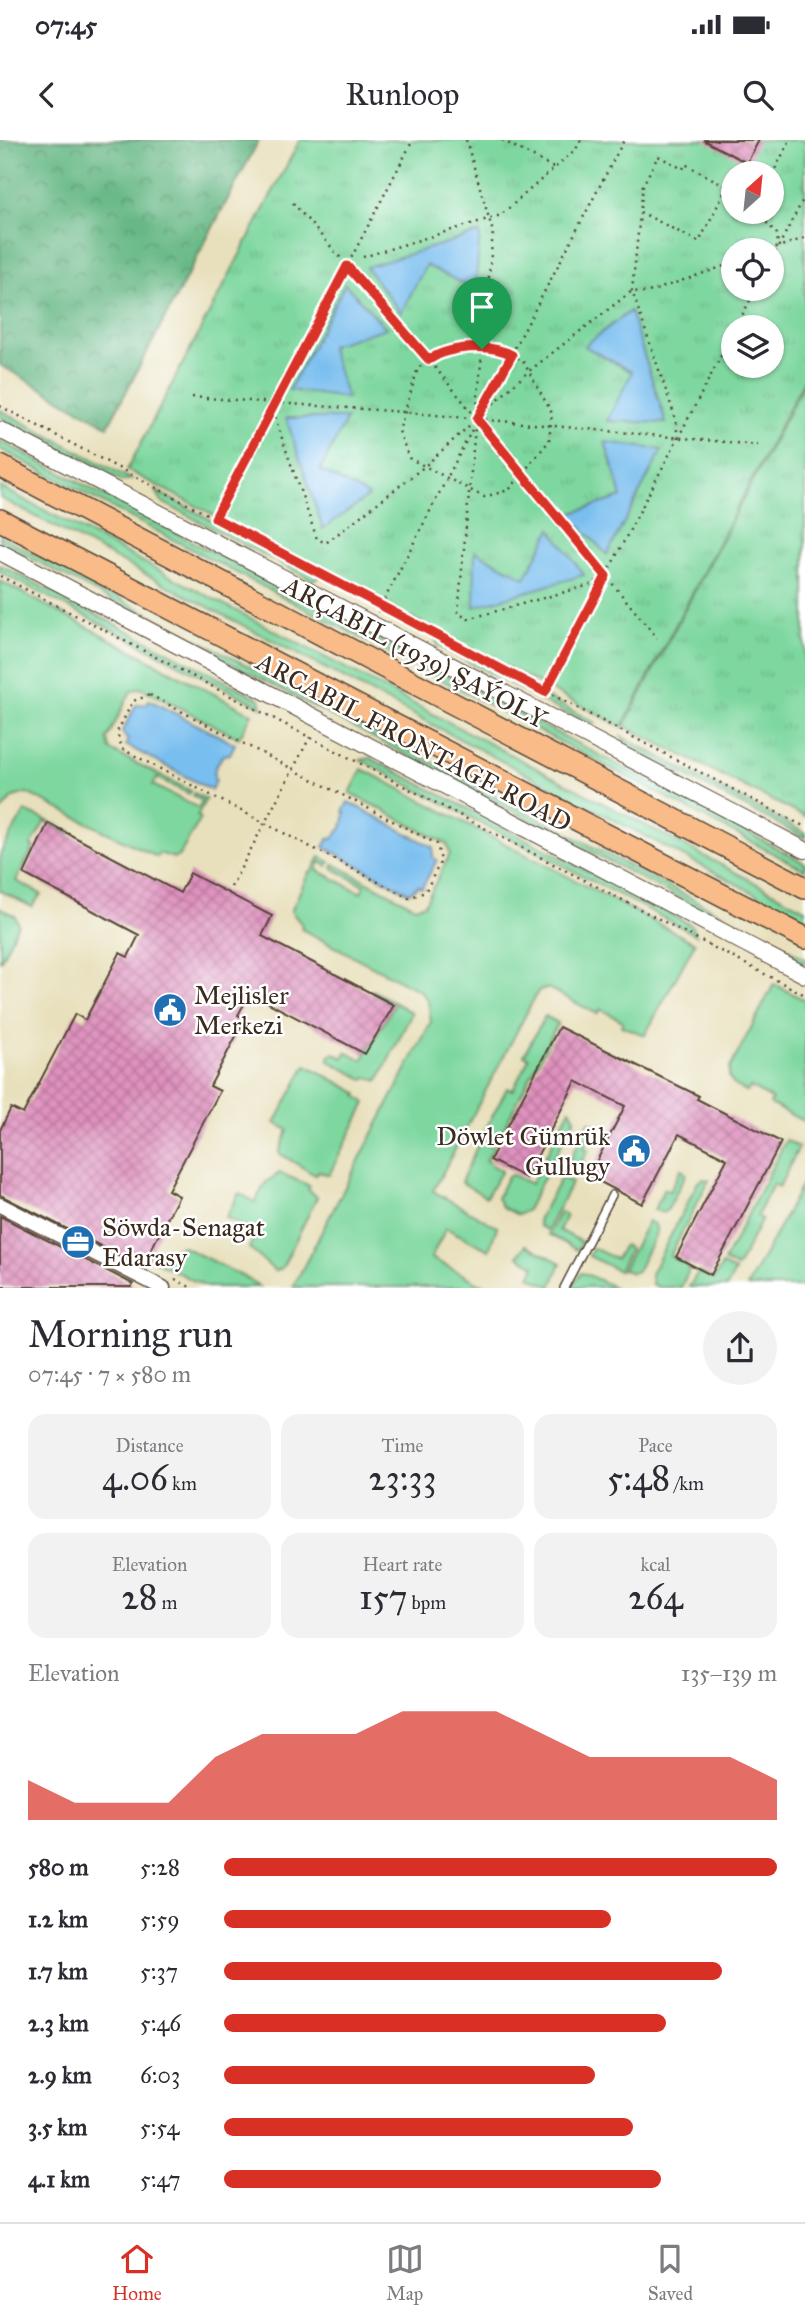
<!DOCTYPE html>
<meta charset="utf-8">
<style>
body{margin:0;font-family:"IM FELL Great Primer",serif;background:#f2f2f3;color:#2b2b33;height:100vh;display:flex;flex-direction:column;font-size:26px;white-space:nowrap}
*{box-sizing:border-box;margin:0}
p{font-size:23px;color:#7c7c81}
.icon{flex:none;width:38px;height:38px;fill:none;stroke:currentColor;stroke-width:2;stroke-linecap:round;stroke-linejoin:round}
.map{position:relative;height:1148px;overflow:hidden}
.details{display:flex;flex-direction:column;background:#fff;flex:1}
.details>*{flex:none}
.needle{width:46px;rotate:27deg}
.tools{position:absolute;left:721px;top:21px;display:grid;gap:14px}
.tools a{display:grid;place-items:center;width:63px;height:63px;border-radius:50%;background:#fff;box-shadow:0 2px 5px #0004;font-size:35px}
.pin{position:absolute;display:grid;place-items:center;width:60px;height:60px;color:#fff;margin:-72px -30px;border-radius:50% 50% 50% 0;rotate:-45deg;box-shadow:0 0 7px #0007}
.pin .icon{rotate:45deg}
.round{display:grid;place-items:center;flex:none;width:74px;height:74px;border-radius:37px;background:#f2f2f3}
.overview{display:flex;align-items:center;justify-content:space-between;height:119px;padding:0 28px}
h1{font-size:38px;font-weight:600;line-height:52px}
.stats{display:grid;grid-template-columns:repeat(3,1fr);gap:10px;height:119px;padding:7px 28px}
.stats div{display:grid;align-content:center;border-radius:18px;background:#f2f2f3;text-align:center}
.stats b{font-size:35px;font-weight:600}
.stats small{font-size:19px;font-weight:400}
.stats p{font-size:19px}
.chart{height:196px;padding:14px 28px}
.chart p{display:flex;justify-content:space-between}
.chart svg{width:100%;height:126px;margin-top:7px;fill:#d93025;opacity:.7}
ul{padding:0 28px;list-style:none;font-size:23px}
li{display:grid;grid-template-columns:112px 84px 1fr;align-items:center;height:52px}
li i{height:18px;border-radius:9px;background:#d93025}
.status{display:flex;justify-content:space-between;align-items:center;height:49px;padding:0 35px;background:#fff;direction:ltr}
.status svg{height:19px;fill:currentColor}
header{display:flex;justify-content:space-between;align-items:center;height:91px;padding:0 28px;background:#fff;font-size:32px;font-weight:600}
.tab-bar{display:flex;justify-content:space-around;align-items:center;height:98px;border-top:2px solid #e1e1e2;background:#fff;font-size:19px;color:#7c7c81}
.tab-bar a{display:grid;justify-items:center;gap:4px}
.tab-bar .active{color:#d93025}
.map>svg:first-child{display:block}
</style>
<div class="status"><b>07:45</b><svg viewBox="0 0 49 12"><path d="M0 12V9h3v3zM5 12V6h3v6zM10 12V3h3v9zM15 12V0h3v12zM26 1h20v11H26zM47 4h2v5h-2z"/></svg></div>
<header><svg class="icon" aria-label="back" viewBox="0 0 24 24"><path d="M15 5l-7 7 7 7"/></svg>Runloop<svg class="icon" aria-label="search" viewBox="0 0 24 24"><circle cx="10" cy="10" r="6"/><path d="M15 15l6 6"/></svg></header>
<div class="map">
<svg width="805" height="1148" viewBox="0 0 805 1148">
<defs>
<pattern id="forest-crowns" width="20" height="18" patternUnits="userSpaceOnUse" patternTransform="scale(1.75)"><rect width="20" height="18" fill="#66b885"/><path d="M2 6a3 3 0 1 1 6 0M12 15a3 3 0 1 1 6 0" fill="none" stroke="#55966c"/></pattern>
<pattern id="park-tufts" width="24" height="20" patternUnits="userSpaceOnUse" patternTransform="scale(1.75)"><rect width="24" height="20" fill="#7dd79e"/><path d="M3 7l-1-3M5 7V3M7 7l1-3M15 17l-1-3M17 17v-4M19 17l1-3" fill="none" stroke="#6db988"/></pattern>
<pattern id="building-cross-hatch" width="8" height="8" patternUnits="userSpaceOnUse" patternTransform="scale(1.75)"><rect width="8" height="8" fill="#df91be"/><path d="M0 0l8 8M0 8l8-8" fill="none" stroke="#b6779a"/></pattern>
</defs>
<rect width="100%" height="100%" fill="#fff"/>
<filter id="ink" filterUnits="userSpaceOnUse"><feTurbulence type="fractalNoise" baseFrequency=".0143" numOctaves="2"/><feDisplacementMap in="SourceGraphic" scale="14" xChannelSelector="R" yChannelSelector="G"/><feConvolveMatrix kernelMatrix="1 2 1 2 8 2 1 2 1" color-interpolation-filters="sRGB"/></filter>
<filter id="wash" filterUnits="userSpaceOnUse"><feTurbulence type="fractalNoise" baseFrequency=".00686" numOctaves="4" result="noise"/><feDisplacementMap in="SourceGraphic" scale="28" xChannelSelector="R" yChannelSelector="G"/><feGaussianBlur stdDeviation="1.57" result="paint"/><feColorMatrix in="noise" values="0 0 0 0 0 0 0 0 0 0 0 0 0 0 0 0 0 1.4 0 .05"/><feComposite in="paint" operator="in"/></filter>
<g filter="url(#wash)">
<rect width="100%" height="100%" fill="#e8e0bc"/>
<g fill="#7dd79e" stroke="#5c805e" stroke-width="2">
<path d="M0 270 131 339 122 341 0 277Z"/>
<path d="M0 301 805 723V730L0 309Z"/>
<path d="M0 347 805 769V780L0 358Z"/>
<path d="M156 351 319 437 312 440 162 362Z"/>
<path d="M0 396 805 818V824L0 402Z"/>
<path d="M0 425 260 559 262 567 0 432Z"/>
<path d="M0 441 252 574 239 598 141 548 131 551 107 599 110 610 191 651 189 654 157 638 153 645 198 668 202 661 193 656 194 653 206 659 197 676 201 678 179 716 174 718 159 713 157 717 27 653 13 657 0 672Z"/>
<path d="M435 498 597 584H586L438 506Z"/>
<path d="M622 597 805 693V698L627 605Z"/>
<path d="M370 618 691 785 696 795 361 620Z"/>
<path d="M362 629 695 803 645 895 621 886 623 881 600 869 597 874 548 848 538 851 433 1051 497 1087 489 1110 446 1088 431 1118 487 1147H293L431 882 428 861 420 851 301 789 302 785 291 771 309 732 311 733 320 717 330 722 327 726 320 722 317 730 361 753 364 745 332 728 334 724 415 767 425 764 450 714 447 704 350 653Z"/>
<path d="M25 671 71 691 70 694 45 681 31 706 34 707 16 741 41 754 32 767 0 751V714Z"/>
<path d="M0 768 15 776 18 784 0 822Z"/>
<path d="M774 844 805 860V982L770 964 772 959 750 947 747 952 734 945 729 937 730 928Z"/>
<path d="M373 850 412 873 378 941 367 937 365 940 329 921V917L334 913 343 918 346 912 362 920 394 865 372 852Z"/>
<path d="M545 876 558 883 496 1003 482 996 507 948 513 950 529 918 524 915Z"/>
<path d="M306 925 358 953 357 956 366 963 329 1035 318 1031 315 1035 279 1013 288 990 275 983Z"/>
<path d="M570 969 575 978 527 1070 518 1075 502 1067 497 1058 508 1036 513 1035 531 1044Z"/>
<path d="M589 982 595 984 584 1007 588 1010 578 1030 569 1021Z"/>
<path d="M480 1000 494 1007 486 1021 502 1031 486 1057 461 1042Z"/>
<path d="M786 1000 799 1007 779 1047 773 1044 757 1076 762 1079 737 1128 724 1121Z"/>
<path d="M681 1029 686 1034 668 1069 663 1073 654 1070 664 1049 670 1051Z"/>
<path d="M280 1033 310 1046 308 1049 317 1057 282 1128 275 1131 249 1108 256 1093 226 1077 239 1053 255 1062 266 1042Z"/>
<path d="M561 1038 572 1042 547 1090 539 1086 538 1080Z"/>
<path d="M703 1039 709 1040 670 1116 687 1125 689 1130 681 1147H659L652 1144 651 1134 698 1042Z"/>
<path d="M805 1039V1147H747Z"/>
<path d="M560 1072 566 1076 559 1090 582 1102 577 1110 548 1094Z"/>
<path d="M648 1081 655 1085 657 1092 637 1131 631 1133 623 1129Z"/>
<path d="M526 1105 561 1123 551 1147 530 1137 535 1126 518 1116Z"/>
<path d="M624 1105 630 1109 619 1131 589 1116 593 1108 616 1119Z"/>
<path d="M182 1106 254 1142 259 1147H206L149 1118 153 1110 168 1111Z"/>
<path d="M722 1125 735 1131 727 1147H689L698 1132 714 1139Z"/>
<path d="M581 1133 586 1134 614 1147H571Z"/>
</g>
<path fill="url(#forest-crowns)" stroke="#507152" stroke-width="2" d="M0 0H259L108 286 0 225Z"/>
<g fill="url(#park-tufts)" stroke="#5c805e" stroke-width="2" fill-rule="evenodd">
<path d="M300 0H805V238L622 587 127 330ZM733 33H772V72H733ZM733 110H772V149H733ZM733 187H772V226H733Z"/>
<path d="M805 241V677L624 586Z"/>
</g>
<g fill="#78beef" stroke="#5a7486" stroke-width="2">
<path d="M480 93 475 150 426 125 401 173 366 127Z"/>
<path d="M345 144 386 188 330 206 347 258 289 250Z"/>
<path d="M630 171 666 283 607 281 632 232 584 206Z"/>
<path d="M286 278H347L320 330 369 356 323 389Z"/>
<path d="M605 302 662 310 607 415 569 374 622 357Z"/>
<path d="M551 389 584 435 474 467 475 411 525 438Z"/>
<path d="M149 560 235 604 230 614 223 615 215 628 214 638 216 640 211 650 126 605 128 601 122 592 136 565 147 564Z"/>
<path d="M348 662 433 707V718L437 720 422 748 418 746 409 753 324 707 329 698 332 699 342 688 345 673 343 672Z"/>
</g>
<g id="blocks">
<g fill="url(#building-cross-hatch)">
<path d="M703 0H759L747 23Z"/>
<path d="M48 683 180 753 190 733 272 776 262 796 394 865 365 914 250 853 238 875 245 879 210 946 220 951 168 1050 179 1056 142 1127 0 1055V990L11 968 23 974 75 874 85 880 120 813 128 817 139 795 24 734Z"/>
<path d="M559 887 699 956 697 959 781 1002 711 1135 676 1117 727 1019 679 994 642 1064 589 1036 625 966 576 941 526 1038 490 1020Z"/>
<path d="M0 1076 133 1144 131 1147H0Z"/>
</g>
</g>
</g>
<g filter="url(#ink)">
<use href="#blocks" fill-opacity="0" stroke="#554536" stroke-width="2"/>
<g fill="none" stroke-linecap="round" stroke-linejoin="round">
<g stroke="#554536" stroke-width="10">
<path id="service" d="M564 1148 612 1055"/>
</g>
<g stroke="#554536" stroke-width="17">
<path id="minor" d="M0 1065 163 1148"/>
</g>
<g stroke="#554536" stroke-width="18">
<g id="tertiary">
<path d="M0 290 805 710"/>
<path d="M0 412 805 835"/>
</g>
</g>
<g stroke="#554536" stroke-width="24">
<g id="primary">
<path d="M0 326 805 748"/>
<path d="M0 380 805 798"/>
</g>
</g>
<g stroke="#554536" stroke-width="2.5" stroke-dasharray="2 5" stroke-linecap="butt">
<path d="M466 0 493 92 458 473 468 479 590 445 606 436"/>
<path d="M502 0 554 28"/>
<path d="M772 35 790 0"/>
<path d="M293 63 429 220 657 498"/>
<path d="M640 72 699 102 727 47"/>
<path d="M757 72 777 94 778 106"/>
<path d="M769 110 805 98"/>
<path d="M363 117 501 75 576 9 581 0"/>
<path d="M772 119 805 56"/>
<path d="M736 187 756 149"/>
<path d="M499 208 523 221 552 273 549 301 509 350 484 357 409 318 399 291 418 228 441 211Z"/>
<path d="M192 257 404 272 758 305"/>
<path d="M274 263 276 281 317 399 326 403 425 326 529 231 632 151 646 153 733 123"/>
<path d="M0 266 805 687"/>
<path d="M479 276 624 0"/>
<path d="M678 298 675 277 632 151 643 45 658 16 683 29 685 24 733 50"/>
<path d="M215 378 413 0"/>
<path d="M0 436 805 855"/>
<path d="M378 472 476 282"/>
<path d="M545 552 733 193"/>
<path d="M150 555 437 704 441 721 425 752 409 758 122 609 117 592 133 561Z"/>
<path d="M231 747 310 597"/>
<path d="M175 1139 192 1148"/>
</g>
<use href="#service" stroke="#fff" stroke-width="7"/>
<use href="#minor" stroke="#fff" stroke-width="14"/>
<use href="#tertiary" stroke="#fff" stroke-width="16"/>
<use href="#primary" stroke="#f9bc89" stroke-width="21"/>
</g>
</g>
<g fill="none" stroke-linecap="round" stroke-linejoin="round" filter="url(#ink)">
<g stroke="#fff" stroke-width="14">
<path id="route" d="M347 126 429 220C448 206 490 203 512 215L477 279 606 436 545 552 215 378Z"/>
</g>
<use href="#route" stroke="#d93025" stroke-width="9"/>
</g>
<defs>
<g id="civic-disc" transform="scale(1.75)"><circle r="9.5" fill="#1f6fb2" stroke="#fff"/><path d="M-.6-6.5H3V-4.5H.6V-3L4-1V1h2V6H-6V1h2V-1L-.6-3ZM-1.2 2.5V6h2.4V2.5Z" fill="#fff"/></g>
<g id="office-disc" transform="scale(1.75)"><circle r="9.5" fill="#1f6fb2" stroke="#fff"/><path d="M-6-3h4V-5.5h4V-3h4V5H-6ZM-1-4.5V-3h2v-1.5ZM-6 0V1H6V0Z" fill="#fff"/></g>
</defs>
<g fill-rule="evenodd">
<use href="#civic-disc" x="170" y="870"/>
<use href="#civic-disc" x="634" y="1011"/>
<use href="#office-disc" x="78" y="1102"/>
</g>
<g text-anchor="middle" stroke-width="5" stroke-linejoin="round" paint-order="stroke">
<g font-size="26" fill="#3b2a1e" stroke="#fff">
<text transform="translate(415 512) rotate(28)" y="9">ARÇABIL (1939) ŞAÝOLY</text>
<text transform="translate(414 602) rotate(28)" y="9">ARCABIL FRONTAGE ROAD</text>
</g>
<g font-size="26" fill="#3b2a1e" stroke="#fff" text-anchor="start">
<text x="194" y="864">Mejlisler<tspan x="194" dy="30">Merkezi</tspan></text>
<text x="610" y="1005" text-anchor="end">Döwlet Gümrük<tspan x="610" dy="30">Gullugy</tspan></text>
<text x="102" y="1096">Söwda-Senagat<tspan x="102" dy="30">Edarasy</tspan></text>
</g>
</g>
</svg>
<div class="tools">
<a><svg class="needle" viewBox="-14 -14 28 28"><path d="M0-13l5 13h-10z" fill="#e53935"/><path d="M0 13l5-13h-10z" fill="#7c7c81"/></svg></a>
<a><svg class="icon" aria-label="locate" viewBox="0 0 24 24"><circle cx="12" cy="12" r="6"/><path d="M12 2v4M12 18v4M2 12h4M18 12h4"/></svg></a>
<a><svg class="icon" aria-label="layers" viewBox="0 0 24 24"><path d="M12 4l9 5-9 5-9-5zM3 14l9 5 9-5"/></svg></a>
</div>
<div class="pin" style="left:482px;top:209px;background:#1e9e55"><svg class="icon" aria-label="arrive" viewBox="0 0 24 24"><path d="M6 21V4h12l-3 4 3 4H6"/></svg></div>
</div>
<section class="details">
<div class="overview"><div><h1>Morning run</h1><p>07:45 · 7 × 580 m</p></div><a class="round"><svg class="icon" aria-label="share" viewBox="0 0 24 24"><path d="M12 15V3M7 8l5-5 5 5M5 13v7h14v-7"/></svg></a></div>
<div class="stats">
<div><p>Distance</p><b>4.06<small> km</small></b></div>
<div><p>Time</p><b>23:33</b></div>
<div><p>Pace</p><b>5:48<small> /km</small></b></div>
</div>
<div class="stats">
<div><p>Elevation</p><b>28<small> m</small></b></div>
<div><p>Heart rate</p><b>157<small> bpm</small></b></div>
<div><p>kcal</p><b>264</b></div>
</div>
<div class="chart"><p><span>Elevation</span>135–139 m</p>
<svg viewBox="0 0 160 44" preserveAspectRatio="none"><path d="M0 44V30L10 38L20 38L30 38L40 22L50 14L60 14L70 14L80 6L90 6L100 6L110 14L120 22L130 22L140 22L150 22L160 30V44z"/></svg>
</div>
<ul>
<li><b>580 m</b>5:28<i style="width:100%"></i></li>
<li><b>1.2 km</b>5:59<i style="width:70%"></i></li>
<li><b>1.7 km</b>5:37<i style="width:90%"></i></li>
<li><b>2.3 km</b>5:46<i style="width:80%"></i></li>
<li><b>2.9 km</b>6:03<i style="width:67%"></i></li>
<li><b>3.5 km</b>5:54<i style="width:74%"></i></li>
<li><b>4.1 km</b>5:47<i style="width:79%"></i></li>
</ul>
</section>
<nav class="tab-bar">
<a class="active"><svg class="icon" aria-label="home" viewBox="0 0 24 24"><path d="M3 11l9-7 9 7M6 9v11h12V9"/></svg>Home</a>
<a><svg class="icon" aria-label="map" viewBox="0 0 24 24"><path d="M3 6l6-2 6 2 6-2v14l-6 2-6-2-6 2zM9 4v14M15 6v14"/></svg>Map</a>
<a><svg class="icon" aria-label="saved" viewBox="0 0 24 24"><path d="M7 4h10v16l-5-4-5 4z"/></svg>Saved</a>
</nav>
